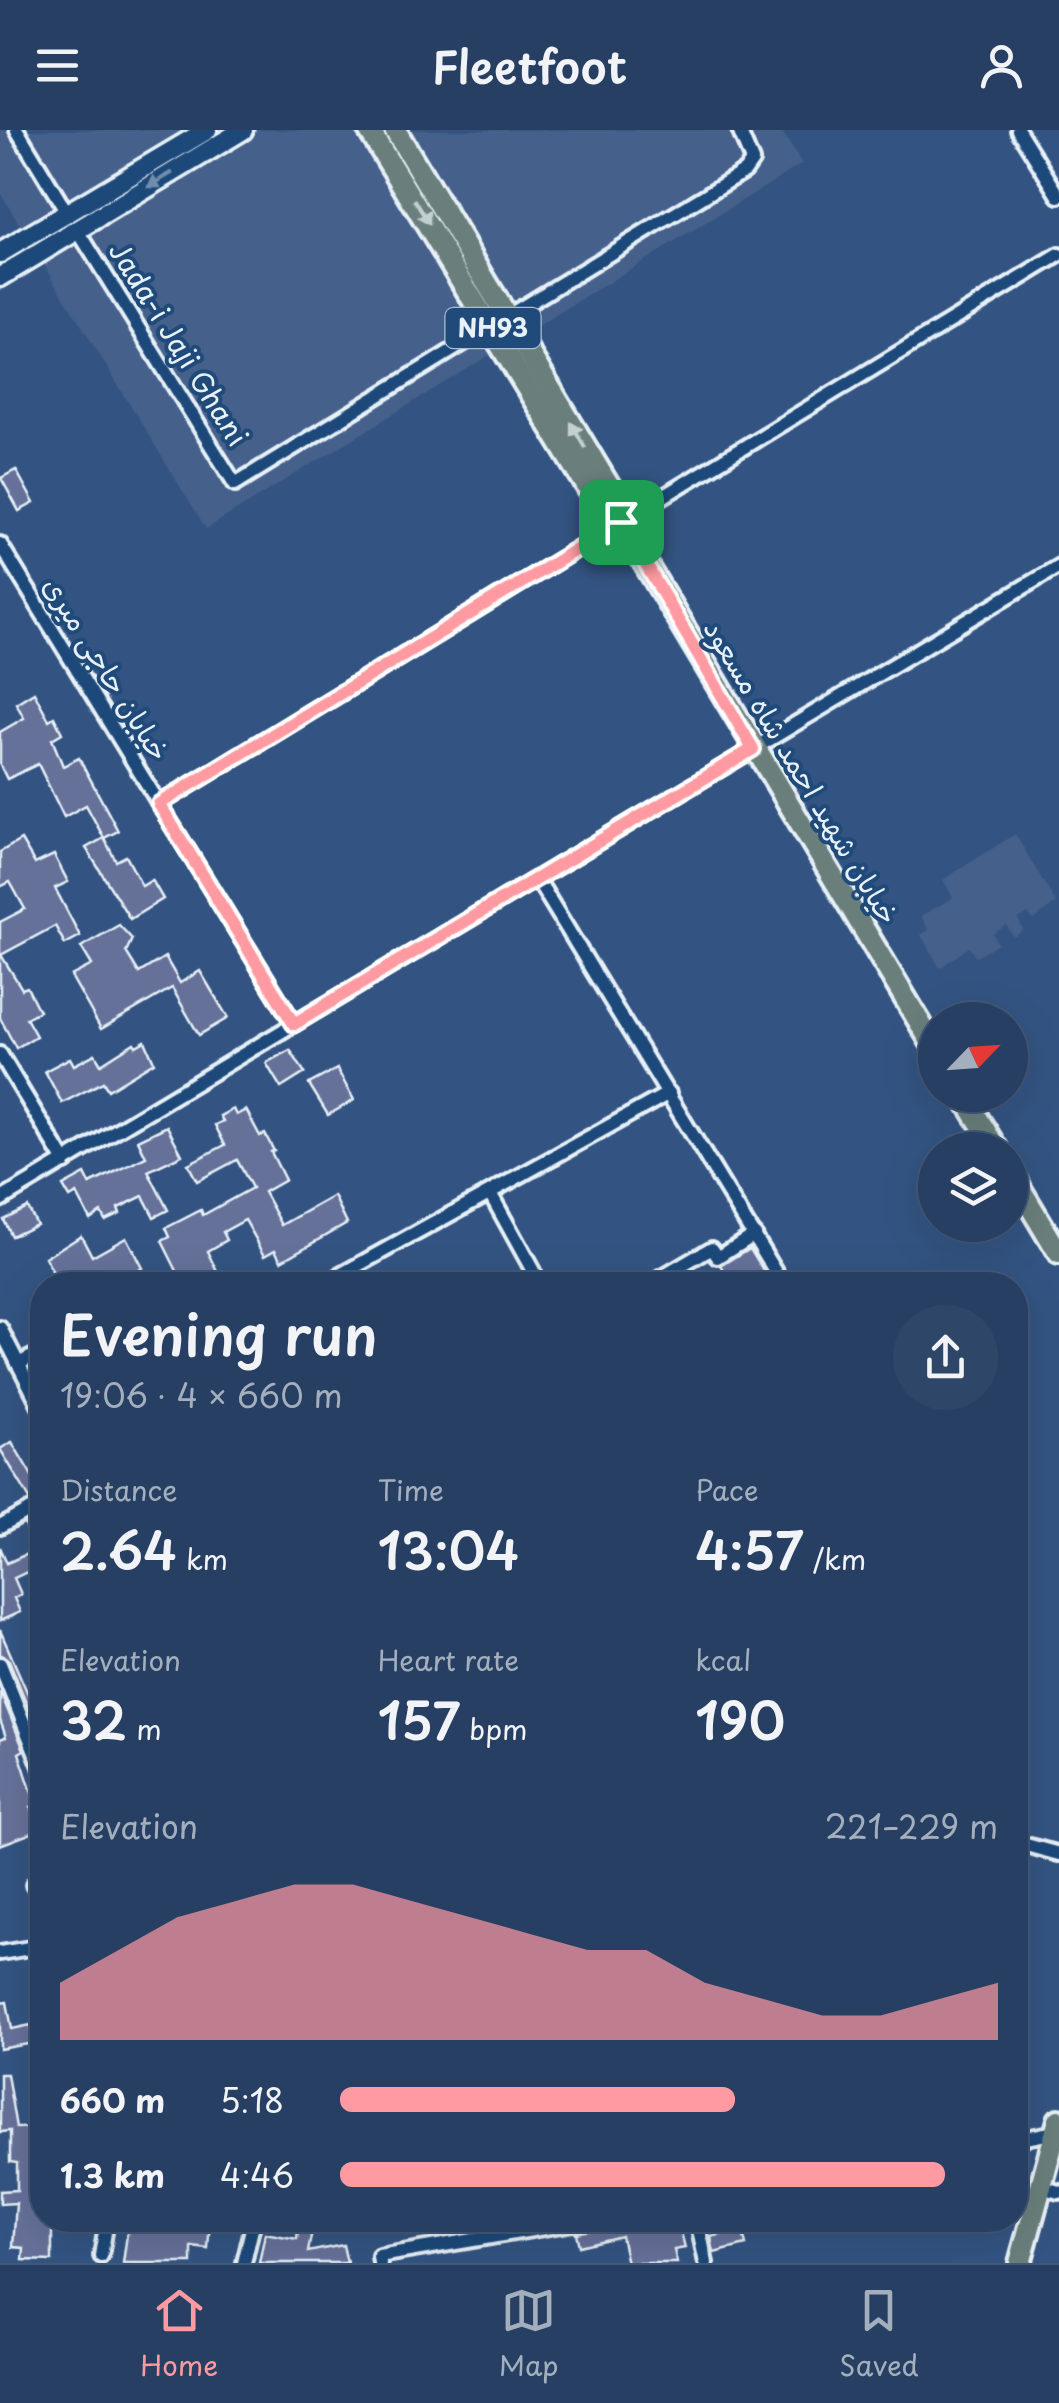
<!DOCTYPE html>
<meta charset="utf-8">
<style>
body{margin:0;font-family:"Playpen Sans","Playpen Sans Arabic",sans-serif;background:#2e4668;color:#f1f3f6;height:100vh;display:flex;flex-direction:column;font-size:38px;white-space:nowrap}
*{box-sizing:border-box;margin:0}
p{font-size:32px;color:#a4afbe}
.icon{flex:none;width:55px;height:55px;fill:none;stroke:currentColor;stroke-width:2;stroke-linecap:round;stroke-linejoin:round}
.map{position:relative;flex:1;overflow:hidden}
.details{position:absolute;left:30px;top:1142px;width:998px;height:960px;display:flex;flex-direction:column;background:#263f62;border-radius:40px;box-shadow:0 10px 40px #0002,0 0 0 2px #425877}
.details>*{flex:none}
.needle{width:65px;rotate:65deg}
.controls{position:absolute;left:918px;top:872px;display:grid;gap:20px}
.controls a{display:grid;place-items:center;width:110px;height:110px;border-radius:50%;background:#263f62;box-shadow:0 10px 40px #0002,0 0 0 2px #425877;font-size:50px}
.pin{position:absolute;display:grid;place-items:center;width:85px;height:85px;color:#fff;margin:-42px;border-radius:20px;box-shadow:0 5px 15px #0006}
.round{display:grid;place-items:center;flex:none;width:105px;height:105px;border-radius:52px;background:#2e4668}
.summary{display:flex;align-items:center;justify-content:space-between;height:170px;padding:0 30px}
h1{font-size:55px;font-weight:600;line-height:75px}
.stats{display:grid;grid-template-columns:repeat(3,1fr);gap:15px;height:170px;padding:10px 30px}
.stats div{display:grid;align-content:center}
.stats b{font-size:50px;font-weight:600}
.stats small{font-size:28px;font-weight:400}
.stats p{font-size:28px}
.chart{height:280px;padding:20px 30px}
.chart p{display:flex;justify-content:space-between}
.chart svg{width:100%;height:180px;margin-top:10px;fill:#ff9aa2;opacity:.7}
ul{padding:0 30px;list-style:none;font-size:32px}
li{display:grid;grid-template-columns:160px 120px 1fr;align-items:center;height:75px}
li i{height:25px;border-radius:12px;background:#ff9aa2}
header{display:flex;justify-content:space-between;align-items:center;height:130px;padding:0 30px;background:#263f62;font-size:45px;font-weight:600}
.menu{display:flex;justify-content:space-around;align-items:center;height:140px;border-top:2px solid #425877;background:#263f62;font-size:28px;color:#a4afbe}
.menu a{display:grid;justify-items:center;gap:5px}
.menu .on{color:#ff9aa2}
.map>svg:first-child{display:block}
</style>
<header><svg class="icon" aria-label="menu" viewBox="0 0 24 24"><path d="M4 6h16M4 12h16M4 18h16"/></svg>Fleetfoot<svg class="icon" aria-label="person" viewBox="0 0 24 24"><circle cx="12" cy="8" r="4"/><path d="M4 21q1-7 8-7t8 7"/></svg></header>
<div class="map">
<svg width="1059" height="2133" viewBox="0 0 1059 2133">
<rect width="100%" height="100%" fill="#335482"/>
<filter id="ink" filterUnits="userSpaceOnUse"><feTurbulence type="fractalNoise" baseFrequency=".01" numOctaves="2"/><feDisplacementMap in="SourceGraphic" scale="20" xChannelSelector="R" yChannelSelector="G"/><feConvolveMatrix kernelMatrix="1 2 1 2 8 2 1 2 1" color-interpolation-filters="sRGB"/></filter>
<g filter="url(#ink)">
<g fill="#45608b">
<path d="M0 0H781L802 34 206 399 0 62Z"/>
<path d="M1015 704 1056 773 1034 790 1028 784 1018 789 1023 800 1014 807 1006 795 993 804 998 814 976 827 969 817 940 838 921 805 929 800 921 786 953 768 943 750Z"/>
</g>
<g fill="#66719a" stroke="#e8f1f8" stroke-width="2.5">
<path d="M16 340 34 373 19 381 1 348Z"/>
<path d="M34 562 49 590 54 587 62 603 52 609 63 636 79 628 118 701 104 708 86 675 64 687 38 634 7 649 0 635V602L24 588 16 573Z"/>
<path d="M104 708 116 731 126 726 142 756 152 750 163 769 130 789 86 718Z"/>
<path d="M21 710 35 734 54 725 68 752 55 758 80 806 65 814 55 796 1 825 22 859 27 857 39 881 26 888 36 906 16 918 0 888V792L25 779 10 752 0 757V722Z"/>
<path d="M119 795 132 809 126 822 139 843 165 827 180 853 200 841 228 888 199 905 172 858 101 899 71 846 92 835 81 817Z"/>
<path d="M145 911 154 932 108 960 103 952 62 973 45 941 70 928 74 935 95 924 101 934 134 913 136 916Z"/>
<path d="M290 920 305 943 281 958 266 933Z"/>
<path d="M337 939 354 970 328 985 309 954Z"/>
<path d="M233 979 236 985 246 980 260 1006 265 1004 274 1021 271 1022 285 1050 264 1062 282 1095 334 1066 347 1093 282 1130 276 1119 265 1125 245 1090 223 1102 227 1110 208 1121 223 1152 152 1155 177 1141 162 1111 170 1107 166 1098 201 1080 203 1085 252 1058 237 1030 197 1051 188 1034 225 1015 215 995 223 991 220 986Z"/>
<path d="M167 996 182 1025 148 1041 168 1080 154 1087 143 1066 118 1078 120 1083 105 1090 101 1082 90 1089 77 1064 70 1068 63 1056 85 1044 90 1054 146 1027 138 1010Z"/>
<path d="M27 1077 36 1094 11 1106 3 1089Z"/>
<path d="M81 1105 92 1126 126 1107 142 1138 112 1155H92L85 1143 59 1155 45 1128Z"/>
<path d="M750 1118 770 1151 733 1155 721 1136Z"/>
<path d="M12 1312 28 1339 42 1364 30 1369 0 1319Z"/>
<path d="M42 1385V1435L14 1448 21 1464 14 1468 20 1482 0 1491V1417L7 1433 36 1420 25 1395Z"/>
<path d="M0 1500 31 1571 42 1566V1611L9 1530 0 1524Z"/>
<path d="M0 1561 24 1620 19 1623 36 1675 31 1677 40 1700 0 1715V1609L6 1607 0 1590Z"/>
<path d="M7 1872 12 1899 31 1895 34 1913 0 1919V1873Z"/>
<path d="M0 1944H7L16 1998 42 1997V2018L35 2019 33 2081H42V2090H52V2131L23 2130 24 2118 13 2117 16 2073 0 2074V2061L17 2060V2033L10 2032V2001L0 2002Z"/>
<path d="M129 2090H210L208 2119 192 2117V2133H123Z"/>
<path d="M299 2090H314L308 2122 343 2115 347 2133H259L265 2103 297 2109Z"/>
<path d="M724 2090H740L746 2115 714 2123 711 2107 727 2103Z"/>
<path d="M626 2092 628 2100 661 2093 663 2102 680 2098 685 2118 674 2120 677 2133H627L621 2106 579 2116 576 2103Z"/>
</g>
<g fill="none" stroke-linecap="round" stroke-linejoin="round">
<g stroke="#e8f1f8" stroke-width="20">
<g id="street">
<path d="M17 0 67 83"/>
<path d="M1018 0 1059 66"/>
<path d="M77 99 235 354 492 196"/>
<path d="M508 186 745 41 752 31 739 0"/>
<path d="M0 414 294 894"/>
<path d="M159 674 1059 125"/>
<path d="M537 749 784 1155"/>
<path d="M0 924 65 1032"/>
<path d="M490 1063 533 1141"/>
<path d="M0 1070 1059 436"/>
<path d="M323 1155 669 963"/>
<path d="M649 1155 712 1118 718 1127 754 1104"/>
<path d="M0 1198 42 1280"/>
<path d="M18 1234 42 1222"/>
<path d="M0 1397 42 1374"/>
<path d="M0 1534 42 1639"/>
<path d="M1015 1712 1059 1724"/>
<path d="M33 1755 42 1751"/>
<path d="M0 1823 42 1816"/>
<path d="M1015 2010 1056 2002"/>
<path d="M1041 2057 1059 2062"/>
<path d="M697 2090 706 2133"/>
<path d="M101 2126 107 2090"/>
<path d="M244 2133 254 2090"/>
<path d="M380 2133 379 2126 591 2090"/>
</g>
</g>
<g stroke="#e8f1f8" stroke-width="25">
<g id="secondary">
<path d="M0 123 207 0"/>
<path d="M0 147 243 0"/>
</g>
</g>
<g stroke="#e8f1f8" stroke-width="28">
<g id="primary">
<path d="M369 0 595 369 619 391"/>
<path d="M395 0 611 360 621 393 935 918"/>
<path d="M963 965 997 1020"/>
<path d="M1010 1042 1059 1124"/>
<path d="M1020 2133 1059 1990"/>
</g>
</g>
<use href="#street" stroke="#1f4a7a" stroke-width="12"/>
<use href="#secondary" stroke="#1f4a7a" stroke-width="18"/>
<use href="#primary" stroke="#6b7f7c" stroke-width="20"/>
</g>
<defs><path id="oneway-solid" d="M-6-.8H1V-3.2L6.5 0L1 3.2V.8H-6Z" transform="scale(2.5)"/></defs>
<use fill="#6f8dac" href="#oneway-solid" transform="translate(160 50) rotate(149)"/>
<g fill="#c2cfd3">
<use href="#oneway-solid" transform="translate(422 82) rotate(59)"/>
<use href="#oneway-solid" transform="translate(578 305) rotate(-120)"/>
</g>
</g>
<g fill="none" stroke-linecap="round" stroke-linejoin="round" filter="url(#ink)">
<g stroke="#fff" stroke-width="20">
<path id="route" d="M621 392 753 619 294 894 159 674Z"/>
</g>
<use href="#route" stroke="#ff9aa2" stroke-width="12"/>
</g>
<g text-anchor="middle" stroke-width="8" stroke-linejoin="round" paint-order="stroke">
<rect fill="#1f4a7a" stroke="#acbfd2" stroke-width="2.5" x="445.5" y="178" width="95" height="40" rx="8"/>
<g font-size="25" font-weight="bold" fill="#e8f1f8">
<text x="493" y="207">NH93</text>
</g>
<g font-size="28" fill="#e8f1f8" stroke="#1f4a7a">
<text transform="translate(178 214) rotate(58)" y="10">Jada-i Jaji Ghani</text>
<text transform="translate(106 539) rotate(58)" y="10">خیابان حاجی میری</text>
<text transform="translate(801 642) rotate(59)" y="10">خیابان شهید احمد شاه مسعود</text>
</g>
</g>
</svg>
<div class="controls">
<a><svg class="needle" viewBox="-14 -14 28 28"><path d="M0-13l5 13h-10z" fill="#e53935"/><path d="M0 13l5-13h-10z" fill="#a4afbe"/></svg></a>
<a><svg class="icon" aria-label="layers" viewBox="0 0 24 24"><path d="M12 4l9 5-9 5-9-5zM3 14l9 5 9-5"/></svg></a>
</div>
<div class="pin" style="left:621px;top:392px;background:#1e9e55"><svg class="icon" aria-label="arrive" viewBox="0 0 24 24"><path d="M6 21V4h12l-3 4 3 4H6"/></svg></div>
<section class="details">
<div class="summary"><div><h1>Evening run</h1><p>19:06 · 4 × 660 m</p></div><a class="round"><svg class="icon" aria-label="share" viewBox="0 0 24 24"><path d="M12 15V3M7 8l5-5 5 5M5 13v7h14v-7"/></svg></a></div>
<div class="stats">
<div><p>Distance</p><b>2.64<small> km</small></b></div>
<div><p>Time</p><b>13:04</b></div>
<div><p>Pace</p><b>4:57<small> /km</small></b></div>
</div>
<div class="stats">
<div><p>Elevation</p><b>32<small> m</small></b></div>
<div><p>Heart rate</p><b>157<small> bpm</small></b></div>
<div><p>kcal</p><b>190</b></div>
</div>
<div class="chart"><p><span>Elevation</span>221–229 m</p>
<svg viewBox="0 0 160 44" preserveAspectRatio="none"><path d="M0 44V30L10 22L20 14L30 10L40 6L50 6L60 10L70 14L80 18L90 22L100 22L110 30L120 34L130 38L140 38L150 34L160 30V44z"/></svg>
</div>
<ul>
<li><b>660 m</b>5:18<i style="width:60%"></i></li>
<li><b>1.3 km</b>4:46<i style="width:92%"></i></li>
</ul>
</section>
</div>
<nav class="menu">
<a class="on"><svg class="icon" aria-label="home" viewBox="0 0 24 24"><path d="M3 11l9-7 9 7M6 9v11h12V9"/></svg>Home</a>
<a><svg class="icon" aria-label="map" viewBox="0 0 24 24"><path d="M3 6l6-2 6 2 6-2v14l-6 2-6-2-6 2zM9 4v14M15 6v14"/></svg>Map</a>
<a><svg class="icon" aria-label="saved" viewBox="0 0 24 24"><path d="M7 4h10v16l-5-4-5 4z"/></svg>Saved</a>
</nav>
